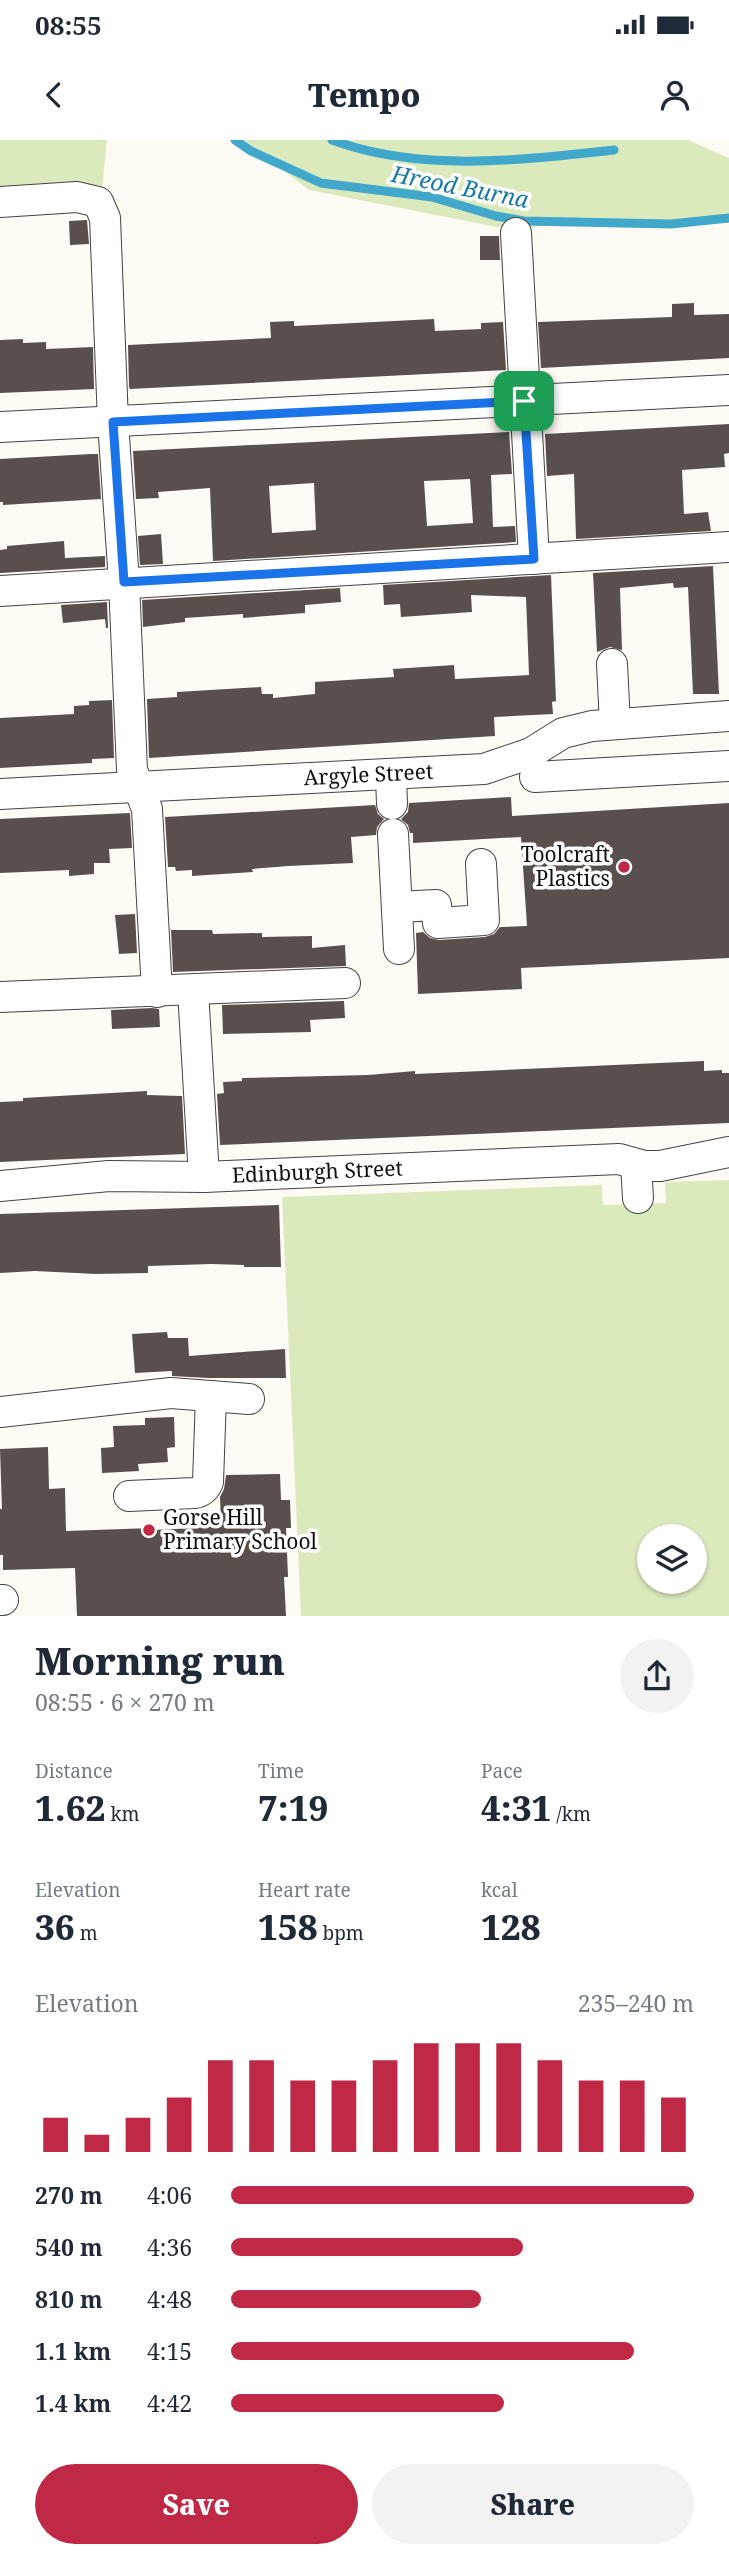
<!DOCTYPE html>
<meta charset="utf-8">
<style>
body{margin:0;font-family:"Noto Serif",serif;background:#f2f2f3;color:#1f2937;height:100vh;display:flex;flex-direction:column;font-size:26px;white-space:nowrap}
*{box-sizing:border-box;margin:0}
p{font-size:23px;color:#747a83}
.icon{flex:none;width:38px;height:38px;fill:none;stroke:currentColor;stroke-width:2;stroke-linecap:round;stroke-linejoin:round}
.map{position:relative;height:1476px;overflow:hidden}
.drawer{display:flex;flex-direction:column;background:#fff;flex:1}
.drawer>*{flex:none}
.tools{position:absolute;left:637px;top:1384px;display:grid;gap:14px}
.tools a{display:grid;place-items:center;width:70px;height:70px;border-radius:50%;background:#fff;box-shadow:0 2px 5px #0004;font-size:35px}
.pin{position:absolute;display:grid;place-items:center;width:60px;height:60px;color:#fff;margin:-30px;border-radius:14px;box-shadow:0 4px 10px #0006}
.round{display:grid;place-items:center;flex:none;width:74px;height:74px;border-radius:37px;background:#f2f2f3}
.overview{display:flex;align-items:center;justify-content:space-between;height:119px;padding:0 35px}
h1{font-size:38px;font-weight:800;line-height:52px}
.stats{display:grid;grid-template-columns:repeat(3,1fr);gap:10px;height:119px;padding:7px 35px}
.stats div{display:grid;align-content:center}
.stats b{font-size:35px;font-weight:800}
.stats small{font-size:19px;font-weight:400}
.stats p{font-size:19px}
.chart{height:196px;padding:14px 35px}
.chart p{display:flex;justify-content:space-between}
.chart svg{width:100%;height:126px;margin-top:7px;stroke:#c02945;stroke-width:6}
.primary-button{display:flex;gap:14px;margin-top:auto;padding:14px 35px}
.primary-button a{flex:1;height:80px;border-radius:42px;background:#c02945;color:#fff;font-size:28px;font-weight:800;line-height:80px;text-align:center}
.primary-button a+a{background:#f2f2f3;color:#1f2937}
ul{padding:0 35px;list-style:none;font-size:23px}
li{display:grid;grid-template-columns:112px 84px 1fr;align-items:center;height:52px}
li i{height:18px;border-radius:9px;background:#c02945}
.status{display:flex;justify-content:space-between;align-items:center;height:49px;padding:0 35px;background:#fff;direction:ltr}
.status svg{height:19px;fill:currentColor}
header{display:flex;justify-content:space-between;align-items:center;height:91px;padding:0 35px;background:#fff;font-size:32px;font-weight:800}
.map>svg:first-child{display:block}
</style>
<div class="status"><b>08:55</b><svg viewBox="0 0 49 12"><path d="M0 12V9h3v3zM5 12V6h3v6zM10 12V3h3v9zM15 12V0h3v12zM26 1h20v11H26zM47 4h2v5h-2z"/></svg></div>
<header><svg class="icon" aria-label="back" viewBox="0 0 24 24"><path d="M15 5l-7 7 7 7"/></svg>Tempo<svg class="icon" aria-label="person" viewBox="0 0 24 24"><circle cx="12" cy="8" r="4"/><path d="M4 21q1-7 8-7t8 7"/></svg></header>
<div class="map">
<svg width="729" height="1477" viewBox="0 0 729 1477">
<rect width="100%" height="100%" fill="#fffbf4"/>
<g fill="#dbeabd" fill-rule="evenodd">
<path d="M0 0H107L102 51 0 58Z"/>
<path d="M244 0H688L729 18V83L497 87 309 50Z"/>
<path d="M729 1040V1476H301L282 1057 602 1045 603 1065 666 1063 665 1042ZM649 1396H695V1442H649Z"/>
</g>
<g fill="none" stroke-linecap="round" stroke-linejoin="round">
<g stroke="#41a8cc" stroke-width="9">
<path d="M235 0 251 11 321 43 432 57 496 76 524 81 671 84 729 78"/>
<path d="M332 0C421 33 522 20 614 10"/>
</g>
</g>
<g fill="#59504d" fill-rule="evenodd">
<path d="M87 80 89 104 70 105 69 81Z"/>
<path d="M480 96H499L500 120H480Z"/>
<path d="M694 163V175L729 174V218L541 228 538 182 672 177V164Z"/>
<path d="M434 179 435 191 481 189V183L503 182 506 230 130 249 129 247 128 205 271 198 270 182 294 181V186Z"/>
<path d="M23 199V203L46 202V209L93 207 94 249 0 253V200Z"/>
<path d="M729 284V313L724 314 725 327 682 330 684 374 708 372 711 391 576 399 574 334 547 336 545 294Z"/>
<path d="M509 292 512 334 491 335 493 387 515 386 516 402 213 421 210 348 158 352 159 358 136 359 133 311ZM470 339 473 383 427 386 424 341ZM314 343 316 390 272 393 269 346Z"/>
<path d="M91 314H98L101 359 3 365V362H0V319Z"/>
<path d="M161 394 163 424 140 425 138 396Z"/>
<path d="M64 401 65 418 105 416V427L0 433V410L7 409V406Z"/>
<path d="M713 426 719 554H693L688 447 674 448 673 443 620 448 622 510 610 507 597 512 593 433Z"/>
<path d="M551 435 556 561 552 562 553 574 494 577 495 596 149 618 147 559 177 557V552L261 547 262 554H273V558L315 554V542L394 537 393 529 454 525 455 539 529 535 526 457 471 455 472 472 401 477 400 464 384 465 383 445Z"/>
<path d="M340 448 341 462 305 465V473L243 478V474L185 478V482L143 487 142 460Z"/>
<path d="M107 462 108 488H106L105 479 63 483 61 465Z"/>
<path d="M112 560 114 618 92 619V623L0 628V578L74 574V566L89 565V561Z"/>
<path d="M511 657 512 676 729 663V818L521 828 522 849 418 854 416 793 423 792 430 798 439 800 485 797 494 794 500 787 527 786 521 697 413 703V693H410L408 685 401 679 408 672 409 663Z"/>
<path d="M375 665 378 674 384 679 377 687 376 695 351 697 353 723 288 726 252 729 253 732 192 736V730L176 731 175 727H168L165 677Z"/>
<path d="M130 673 132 708 109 709 110 723H94V734L69 736V730L0 733V679Z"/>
<path d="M135 774 137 813 119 814 115 775Z"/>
<path d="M171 790H212L213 794 262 793V797L312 796V808L345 805 346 826 173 832Z"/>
<path d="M344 861 345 878 310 880 311 892 223 894 222 865Z"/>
<path d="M152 868 159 869 160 887 112 889 111 870Z"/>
<path d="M704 921V931L722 930V933H729V983L220 1005 217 954 224 953 223 942 242 941V938L368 935 415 931V934Z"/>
<path d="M147 951V955L182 956 185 1014 0 1022V962L23 961V958Z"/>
<path d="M279 1065 281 1127H244V1125L211 1124 148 1126V1133L96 1134 35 1131 0 1133V1074Z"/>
<path d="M167 1192 168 1198H188L189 1216 285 1209 286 1238H208L172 1236V1231L135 1233 132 1194Z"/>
<path d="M174 1277 175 1307 167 1308 168 1322 138 1324 139 1331 102 1333 101 1308 114 1307 113 1286 145 1285V1278Z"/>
<path d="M48 1307 49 1349 65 1348 66 1391 152 1388V1390L198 1388V1383L221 1382 220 1357 224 1349 226 1335 280 1334 281 1360H290L291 1388H286L288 1437H284L286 1476H77L75 1428 3 1430V1415H0V1369H2L0 1309Z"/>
</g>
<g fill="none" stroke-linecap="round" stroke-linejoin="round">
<g stroke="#434343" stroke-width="32">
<g id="minor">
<path d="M0 62 77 57 98 62 105 78 113 282 124 442 132 630 147 669 157 852"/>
<path d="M516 93 534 419"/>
<path d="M0 287 729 250"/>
<path d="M0 451 729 407"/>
<path d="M612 524 615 584"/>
<path d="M391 635 392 664"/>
<path d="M535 637 729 626"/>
<path id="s1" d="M0 654 484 629 531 613 563 593 592 586 729 576"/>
<path d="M393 694 399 809"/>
<path d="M397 767 436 765 438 783 484 780 481 724"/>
<path d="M193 850 204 1037"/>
<path d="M0 857 345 843"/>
<path d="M636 1024 638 1058"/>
<path id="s2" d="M0 1046 109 1036 204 1037 619 1019 644 1026H660L729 1012"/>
<path d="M0 1272 171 1253 249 1259"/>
<path d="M129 1356 194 1353C202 1352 205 1349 208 1342L211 1256"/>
<path d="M0 1460H3"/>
</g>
</g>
<use href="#minor" stroke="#fff" stroke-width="30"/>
</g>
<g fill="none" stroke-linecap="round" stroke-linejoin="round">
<g stroke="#fff" stroke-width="14">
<path id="route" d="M524 261 534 419 124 442 113 282Z"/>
</g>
<use href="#route" stroke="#1a73e8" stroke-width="9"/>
</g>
<g fill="#c02945" stroke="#fff" stroke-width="2.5">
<circle cx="624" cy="727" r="7"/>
<circle cx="149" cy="1390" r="7"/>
</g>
<g text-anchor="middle" stroke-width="7" stroke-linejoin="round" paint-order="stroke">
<g font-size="21" fill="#101010" stroke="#fff">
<text dy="7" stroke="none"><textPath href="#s1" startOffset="369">Argyle Street</textPath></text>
<text dy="7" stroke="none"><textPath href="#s2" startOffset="318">Edinburgh Street</textPath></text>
</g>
<g font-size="21" fill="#101010" stroke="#fff" text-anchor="end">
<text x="610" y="722">Toolcraft<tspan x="610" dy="24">Plastics</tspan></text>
<text x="163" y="1385" text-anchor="start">Gorse Hill<tspan x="163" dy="24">Primary School</tspan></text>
</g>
<g font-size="23" font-style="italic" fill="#197aa3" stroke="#fff">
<text transform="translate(460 47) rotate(11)" y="8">Hreod Burna</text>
</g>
</g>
</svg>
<div class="tools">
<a><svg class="icon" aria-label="layers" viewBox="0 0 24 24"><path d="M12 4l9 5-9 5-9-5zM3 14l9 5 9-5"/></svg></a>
</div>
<div class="pin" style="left:524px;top:261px;background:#1e9e55"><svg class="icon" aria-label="arrive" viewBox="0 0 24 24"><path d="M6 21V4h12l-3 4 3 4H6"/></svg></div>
</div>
<section class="drawer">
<div class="overview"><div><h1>Morning run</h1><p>08:55 · 6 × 270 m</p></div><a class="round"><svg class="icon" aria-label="share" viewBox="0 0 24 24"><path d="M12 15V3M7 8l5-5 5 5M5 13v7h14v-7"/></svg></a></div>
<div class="stats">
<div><p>Distance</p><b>1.62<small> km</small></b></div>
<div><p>Time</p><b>7:19</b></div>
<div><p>Pace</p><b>4:31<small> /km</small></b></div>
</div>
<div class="stats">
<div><p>Elevation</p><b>36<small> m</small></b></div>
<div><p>Heart rate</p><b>158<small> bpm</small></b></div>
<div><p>kcal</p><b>128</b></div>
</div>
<div class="chart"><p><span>Elevation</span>235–240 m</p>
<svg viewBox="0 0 160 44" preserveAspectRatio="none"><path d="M5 44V32M15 44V38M25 44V32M35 44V25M45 44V12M55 44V12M65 44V19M75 44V19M85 44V12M95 44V6M105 44V6M115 44V6M125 44V12M135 44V19M145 44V19M155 44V25"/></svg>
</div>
<ul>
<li><b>270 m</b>4:06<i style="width:100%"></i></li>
<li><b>540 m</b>4:36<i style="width:63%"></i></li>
<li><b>810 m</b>4:48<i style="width:54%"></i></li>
<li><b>1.1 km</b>4:15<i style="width:87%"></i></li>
<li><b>1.4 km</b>4:42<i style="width:59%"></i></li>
</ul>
<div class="primary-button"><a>Save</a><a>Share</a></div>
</section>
